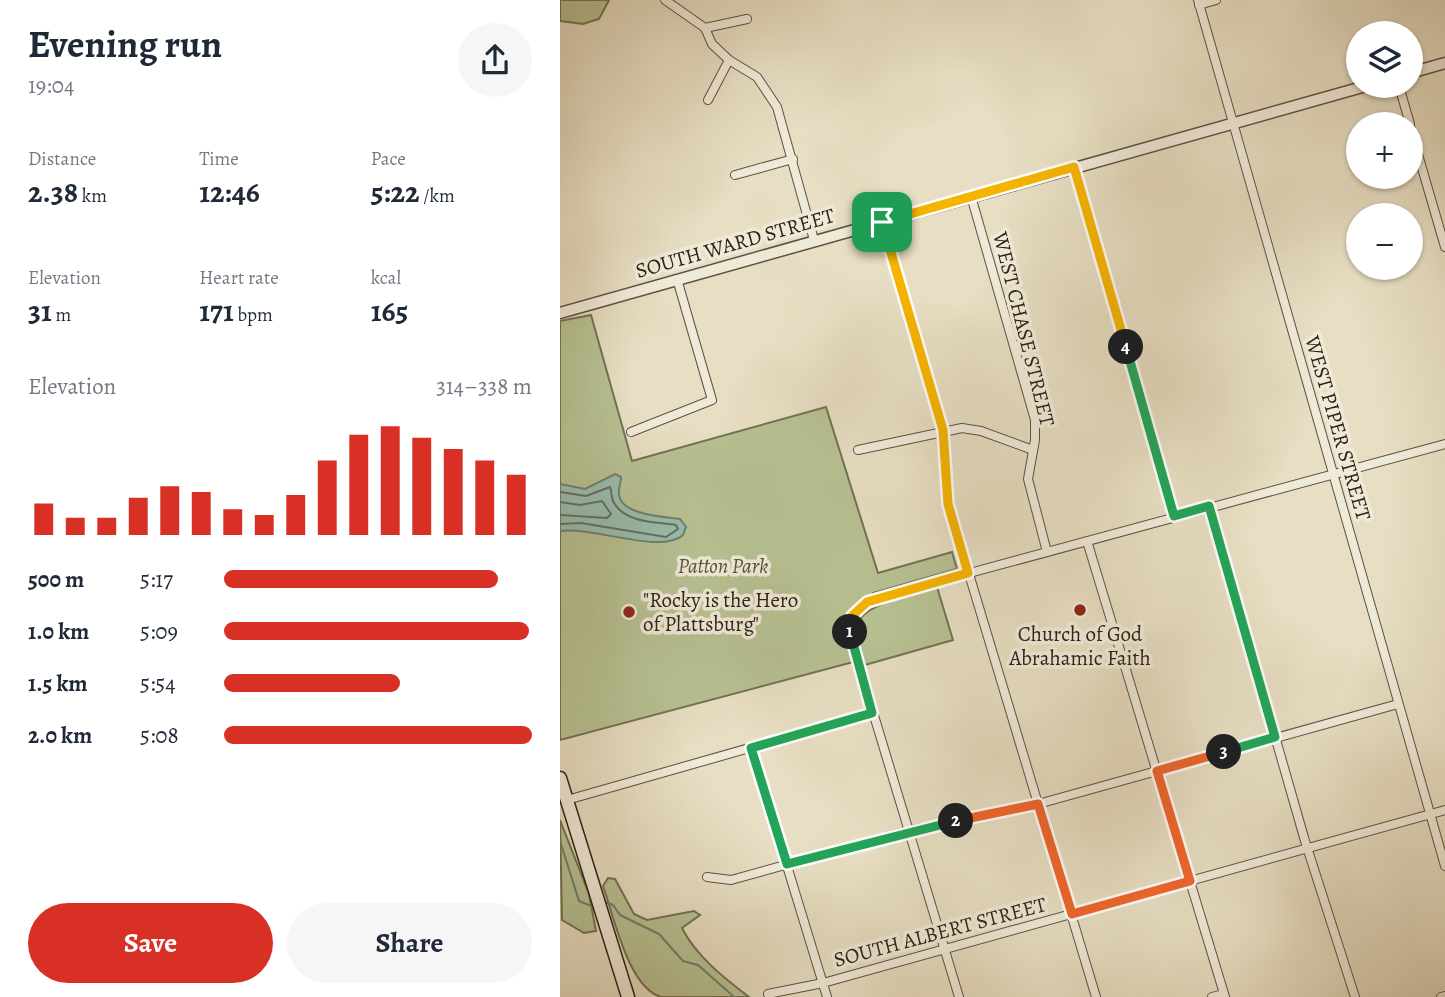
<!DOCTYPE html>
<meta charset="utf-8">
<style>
body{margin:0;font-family:Alegreya,serif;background:#f6f6f7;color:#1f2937;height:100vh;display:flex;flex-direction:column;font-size:26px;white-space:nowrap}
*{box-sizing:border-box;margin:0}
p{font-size:23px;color:#747a83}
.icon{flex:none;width:38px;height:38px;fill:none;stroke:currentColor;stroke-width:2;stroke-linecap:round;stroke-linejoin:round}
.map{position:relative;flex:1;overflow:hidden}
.sheet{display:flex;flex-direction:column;background:#fff;width:560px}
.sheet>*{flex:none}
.fabs{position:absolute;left:786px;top:21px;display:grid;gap:14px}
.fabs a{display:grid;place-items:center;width:77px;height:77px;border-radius:50%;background:#fff;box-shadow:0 2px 5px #0004;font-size:35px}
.pin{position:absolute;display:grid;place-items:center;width:60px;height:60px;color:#fff;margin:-30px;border-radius:14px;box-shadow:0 4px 10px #0006}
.km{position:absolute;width:35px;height:35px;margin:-18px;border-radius:50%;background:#222;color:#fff;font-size:19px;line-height:35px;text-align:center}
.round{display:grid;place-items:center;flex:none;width:74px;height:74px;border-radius:37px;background:#f6f6f7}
.head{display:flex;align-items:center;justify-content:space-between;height:119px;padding:0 28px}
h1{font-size:38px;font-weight:700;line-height:52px}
.stats{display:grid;grid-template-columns:repeat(3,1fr);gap:10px;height:119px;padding:7px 28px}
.stats div{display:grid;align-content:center}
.stats b{font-size:30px;font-weight:700}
.stats small{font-size:19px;font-weight:400}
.stats p{font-size:19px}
.chart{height:196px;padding:14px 28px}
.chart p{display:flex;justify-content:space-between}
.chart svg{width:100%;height:126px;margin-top:7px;stroke:#d93025;stroke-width:6}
.action{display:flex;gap:14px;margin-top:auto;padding:14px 28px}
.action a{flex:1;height:80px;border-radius:42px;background:#d93025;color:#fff;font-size:28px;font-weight:700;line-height:80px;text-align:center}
.action a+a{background:#f6f6f7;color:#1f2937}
ul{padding:0 28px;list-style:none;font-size:23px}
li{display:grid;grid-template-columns:112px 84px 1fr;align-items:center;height:52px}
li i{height:18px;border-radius:9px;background:#d93025}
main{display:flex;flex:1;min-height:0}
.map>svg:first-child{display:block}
</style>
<main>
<section class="sheet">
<div class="head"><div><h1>Evening run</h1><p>19:04</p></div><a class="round"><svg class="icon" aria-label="share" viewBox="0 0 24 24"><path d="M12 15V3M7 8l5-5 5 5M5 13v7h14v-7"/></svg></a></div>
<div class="stats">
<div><p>Distance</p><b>2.38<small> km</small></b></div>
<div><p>Time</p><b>12:46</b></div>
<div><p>Pace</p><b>5:22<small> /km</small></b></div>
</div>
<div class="stats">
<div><p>Elevation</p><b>31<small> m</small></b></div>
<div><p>Heart rate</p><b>171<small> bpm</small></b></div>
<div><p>kcal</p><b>165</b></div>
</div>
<div class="chart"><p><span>Elevation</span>314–338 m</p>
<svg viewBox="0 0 160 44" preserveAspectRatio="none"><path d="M5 44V33M15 44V38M25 44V38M35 44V31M45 44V27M55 44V29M65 44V35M75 44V37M85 44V30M95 44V18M105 44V9M115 44V6M125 44V10M135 44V14M145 44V18M155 44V23"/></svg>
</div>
<ul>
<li><b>500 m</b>5:17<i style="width:89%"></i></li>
<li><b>1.0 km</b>5:09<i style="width:99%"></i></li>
<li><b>1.5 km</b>5:54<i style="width:57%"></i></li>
<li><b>2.0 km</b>5:08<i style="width:100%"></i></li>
</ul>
<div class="action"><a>Save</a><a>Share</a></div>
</section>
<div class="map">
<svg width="885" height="997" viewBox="0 0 885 997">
<rect width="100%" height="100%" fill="#e7dec3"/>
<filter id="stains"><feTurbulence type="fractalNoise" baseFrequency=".00286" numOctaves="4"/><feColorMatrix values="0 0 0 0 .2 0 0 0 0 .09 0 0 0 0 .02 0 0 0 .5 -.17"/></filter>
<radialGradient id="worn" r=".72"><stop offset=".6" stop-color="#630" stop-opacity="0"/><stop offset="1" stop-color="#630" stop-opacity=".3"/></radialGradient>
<g fill="#b7c193" stroke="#727254" stroke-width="2">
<path d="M0 0H49L39 19 23 24 0 21Z"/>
<path d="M31 315 72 461 266 407 318 573 392 552 397 569 313 593 311 600 291 620 297 661 0 740V321Z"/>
<path d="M377 587 393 640 305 665C302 653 295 635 299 622 304 604 359 593 377 587Z"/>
<path d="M0 820 29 894 36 931 24 933 2 920Z"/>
<path d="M48 878 55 879 74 914 87 920 134 911 140 915 122 928C136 956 164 978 189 997 170 997 116 997 101 997 68 987 54 917 43 886Z"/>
</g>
<path fill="#98bdad" stroke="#6d7f71" stroke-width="2" d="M55 474 61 477C61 482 58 489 59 494 60 515 105 517 120 519L126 527 123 535C101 555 33 526 0 531V484L25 489Z"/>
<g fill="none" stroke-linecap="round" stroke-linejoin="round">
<g stroke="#627062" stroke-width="2">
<path d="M0 492 26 496 50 487C52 492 51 498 54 503 66 523 96 522 116 525L118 529 106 537 21 523 0 524"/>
<path d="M0 502 20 505 42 501 51 514 47 518 0 515"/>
</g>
<g stroke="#6d7f71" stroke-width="2">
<path d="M0 841 19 901 34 907"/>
<path d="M45 902 53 905 60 915 99 934 123 961 138 965 174 997"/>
</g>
<g stroke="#5c5141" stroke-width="10">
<g id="minor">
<path d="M105 0 145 28 152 44 169 60 197 77 217 107 254 240"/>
<path d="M638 0 885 866"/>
<path d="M639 5 656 0"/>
<path d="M145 28 187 19"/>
<path d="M839 86 850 124"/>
<path d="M148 100 169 60"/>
<path d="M850 127 885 247"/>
<path d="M514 167 614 516"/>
<path d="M175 175 233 159"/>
<path d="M411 196 475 420V440L468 479 487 552"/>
<path d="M322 222 385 438 388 504 536 997"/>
<path d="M71 432 152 400 117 279"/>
<path d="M298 450 402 428 421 431 473 450"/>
<path d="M649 506 745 841 795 997"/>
<path d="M527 541 665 997"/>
<path d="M191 748 267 997"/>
<path d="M7 800 312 713"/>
<path d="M147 877 171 880 348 831 478 804 838 704"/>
<path d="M208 994 263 983 885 810"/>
<path d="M399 997 290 636C289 618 296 606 314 599L885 444"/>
<path d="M652 997 664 994"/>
<path d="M881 997 885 996"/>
</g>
</g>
<g stroke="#5c5141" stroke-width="13">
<g id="tertiary">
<path d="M850 73 885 63"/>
<path d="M0 313 806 86"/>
</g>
</g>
<g stroke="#2d2216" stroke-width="15">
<path id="secondary" d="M0 778 68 997"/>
</g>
<use href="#minor" stroke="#efead8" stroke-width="8"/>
<use href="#tertiary" stroke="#efead8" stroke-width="10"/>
<use href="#secondary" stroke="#efead8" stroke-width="12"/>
</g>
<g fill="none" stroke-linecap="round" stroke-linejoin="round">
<g stroke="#fff" stroke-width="14">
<path id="split-1" d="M290 632 292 616 307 602 408 573 388 504 383 430 322 222"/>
</g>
<g stroke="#fff" stroke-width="14">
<path id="split-2" d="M290 632 312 713 191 748 227 864 396 821"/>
</g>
<g stroke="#fff" stroke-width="14">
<path id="split-3" d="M396 821 478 804 512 914 630 881 597 771 664 752"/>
</g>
<g stroke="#fff" stroke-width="14">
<path id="split-4" d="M566 347 614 516 649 506 715 737 664 752"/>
</g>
<g stroke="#fff" stroke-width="14">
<path id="split-5" d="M322 222 514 167 566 347"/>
</g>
<use href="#split-1" stroke="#f5b400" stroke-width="9"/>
<use href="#split-2" stroke="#22a559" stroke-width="9"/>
<use href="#split-3" stroke="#f0652b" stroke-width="9"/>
<use href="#split-4" stroke="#22a559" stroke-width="9"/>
<use href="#split-5" stroke="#f5b400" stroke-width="9"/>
</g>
<g fill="#8f2418" stroke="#efead8" stroke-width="2.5">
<circle cx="520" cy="610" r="7"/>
<circle cx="69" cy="612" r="7"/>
</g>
<g text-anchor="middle" stroke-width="7" stroke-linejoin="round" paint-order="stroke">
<g font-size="21" fill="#2d2216" stroke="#efead8">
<text transform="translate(175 243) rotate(-16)" y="7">SOUTH WARD STREET</text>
<text transform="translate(464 329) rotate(76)" y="7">WEST CHASE STREET</text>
<text transform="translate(778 428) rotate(74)" y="7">WEST PIPER STREET</text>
<text transform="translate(380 932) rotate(-15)" y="7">SOUTH ALBERT STREET</text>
</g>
<g font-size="21" font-style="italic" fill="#56523c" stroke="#efead8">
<text x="163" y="573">Patton Park</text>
</g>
<g font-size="21" fill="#2d2216" stroke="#efead8" text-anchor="start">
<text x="83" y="607">"Rocky is the Hero<tspan x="83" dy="24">of Plattsburg"</tspan></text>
<text x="520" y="641" text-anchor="middle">Church of God<tspan x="520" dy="24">Abrahamic Faith</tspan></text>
</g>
</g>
<rect width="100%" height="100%" filter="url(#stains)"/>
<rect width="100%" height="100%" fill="url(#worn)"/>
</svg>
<div class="fabs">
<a><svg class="icon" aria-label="layers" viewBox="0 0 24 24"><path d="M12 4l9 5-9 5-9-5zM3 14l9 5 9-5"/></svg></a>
<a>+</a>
<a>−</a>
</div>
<div class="pin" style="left:322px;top:222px;background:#1e9e55"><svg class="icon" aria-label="arrive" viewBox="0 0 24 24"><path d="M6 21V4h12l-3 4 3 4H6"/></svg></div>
<b class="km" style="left:290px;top:632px">1</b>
<b class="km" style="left:396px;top:821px">2</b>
<b class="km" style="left:664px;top:752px">3</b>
<b class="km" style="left:566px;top:347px">4</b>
</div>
</main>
